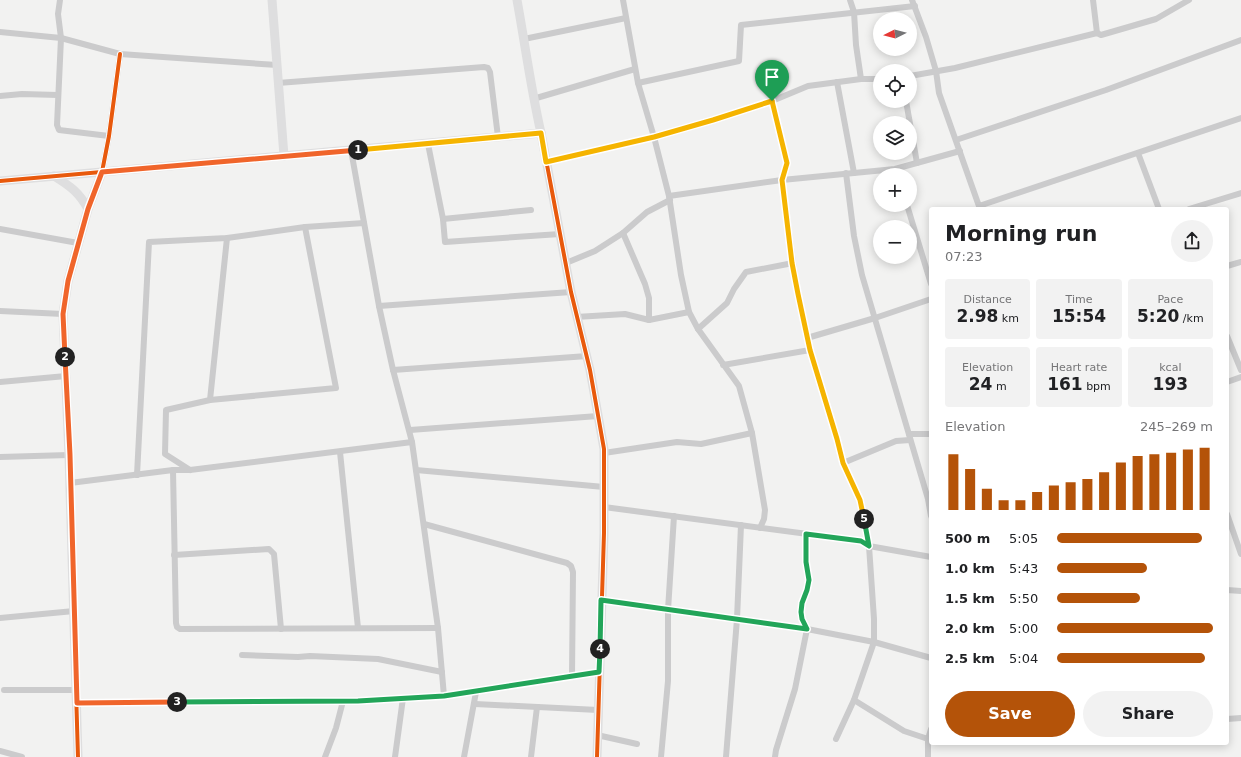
<!DOCTYPE html>
<meta charset="utf-8">
<style>
body{margin:0;font-family:"DejaVu Sans",sans-serif;background:#f2f2f2;color:#202124;height:100vh;display:flex;flex-direction:column;font-size:15px;white-space:nowrap}
*{box-sizing:border-box;margin:0}
p{font-size:13px;color:#757577}
.icon{flex:none;width:22px;height:22px;fill:none;stroke:currentColor;stroke-width:2;stroke-linecap:round;stroke-linejoin:round}
.map{position:relative;flex:1;overflow:hidden}
.details{position:absolute;left:929px;top:207px;width:300px;height:538px;display:flex;flex-direction:column;background:#fff;border-radius:4px;box-shadow:0 2px 10px #0003}
.details>*{flex:none}
.needle{width:26px;rotate:264deg}
.tools{position:absolute;left:873px;top:12px;display:grid;gap:8px}
.tools a{display:grid;place-items:center;width:44px;height:44px;border-radius:50%;background:#fff;box-shadow:0 2px 10px #0003;font-size:20px}
.pin{position:absolute;display:grid;place-items:center;width:34px;height:34px;color:#fff;margin:-41px -17px;border-radius:50% 50% 50% 0;rotate:-45deg;box-shadow:0 0 4px #0007}
.pin .icon{rotate:45deg}
.km{position:absolute;width:20px;height:20px;margin:-10px;border-radius:50%;background:#222;color:#fff;font-size:11px;line-height:20px;text-align:center}
.round{display:grid;place-items:center;flex:none;width:42px;height:42px;border-radius:21px;background:#f2f2f2}
.overview{display:flex;align-items:center;justify-content:space-between;height:68px;padding:0 16px}
h1{font-size:22px;font-weight:600;line-height:30px}
.stats{display:grid;grid-template-columns:repeat(3,1fr);gap:6px;height:68px;padding:4px 16px}
.stats div{display:grid;align-content:center;border-radius:4px;background:#f2f2f2;text-align:center}
.stats b{font-size:17px;font-weight:600}
.stats small{font-size:11px;font-weight:400}
.stats p{font-size:11px}
.chart{height:112px;padding:8px 16px}
.chart p{display:flex;justify-content:space-between}
.chart svg{width:100%;height:72px;margin-top:4px;stroke:#b45309;stroke-width:6}
.cta{display:flex;gap:8px;margin-top:auto;padding:8px 16px}
.cta a{flex:1;height:46px;border-radius:24px;background:#b45309;color:#fff;font-size:16px;font-weight:600;line-height:46px;text-align:center}
.cta a+a{background:#f2f2f2;color:#202124}
ul{padding:0 16px;list-style:none;font-size:13px}
li{display:grid;grid-template-columns:64px 48px 1fr;align-items:center;height:30px}
li i{height:10px;border-radius:5px;background:#b45309}
.map>svg:first-child{display:block}
</style>
<div class="map">
<svg width="1241" height="757" viewBox="0 0 1241 757">
<rect width="100%" height="100%" fill="#f2f2f1"/>
<g fill="none" stroke-linecap="round" stroke-linejoin="round">
<g stroke="#cbcbcc" stroke-width="6">
<path d="M60 0 58 14 61 38 57 125 59 130 109 136"/>
<path d="M623 0 638 83 654 137 669 196 681 275 689 312 698 329 739 386 752 433 765 510 764 519 760 528"/>
<path d="M850 0 854 12 856 45 861 79"/>
<path d="M912 0 926 37 936 71 939 93 980 209"/>
<path d="M1093 0 1097 33"/>
<path d="M0 32 61 38 120 54 277 65"/>
<path d="M524 39 626 18"/>
<path d="M910 76 955 68 1097 33 1101 35 1156 19 1189 0"/>
<path d="M837 82 854 173"/>
<path d="M278 83 484 67 488 68 490 72 498 137"/>
<path d="M638 83 739 61 741 25 915 6"/>
<path d="M0 96 22 94 58 95"/>
<path d="M533 99 635 69"/>
<path d="M772 101 787 163 782 180 793 263 798 294 810 350 837 439 843 463 860 500 869 546 874 619V642L854 700 836 739"/>
<path d="M906 101 917 163"/>
<path d="M956 140 1106 90 1241 40"/>
<path d="M428 144 443 219 445 242 560 234"/>
<path d="M351 150 379 306 393 370 412 442 438 628 444 696"/>
<path d="M1138 153 1159 209"/>
<path d="M547 162 654 137 713 120 772 101 808 86 861 79H880"/>
<path d="M102 172 109 136 120 54"/>
<path d="M846 173 854 236 862 275 928 499 931 516"/>
<path d="M669 196 782 180 895 169 960 151"/>
<path d="M907 205 931 284"/>
<path d="M979 206 1241 118"/>
<path d="M1189 209 1241 193"/>
<path d="M443 219 531 210"/>
<path d="M0 229 78 243"/>
<path d="M623 233 645 284 649 298V320"/>
<path d="M566 263 595 251 623 233 647 212 670 200"/>
<path d="M1227 266 1241 262"/>
<path d="M379 306 571 292"/>
<path d="M0 311 63 314"/>
<path d="M576 317 625 314 649 320 689 312"/>
<path d="M698 329 727 303 734 289 746 272 793 263"/>
<path d="M1227 336 1241 370"/>
<path d="M807 338 875 318 931 299"/>
<path d="M723 365 810 350"/>
<path d="M393 370 587 356"/>
<path d="M0 382 66 376"/>
<path d="M1227 382 1241 377"/>
<path d="M210 400 336 388 305 227"/>
<path d="M410 430 598 416"/>
<path d="M909 434H931"/>
<path d="M340 452 358 628"/>
<path d="M604 453 677 442 701 444 752 433"/>
<path d="M0 457 69 455"/>
<path d="M843 463 896 441 910 440"/>
<path d="M173 470 176 623 177 627 180 629 438 628"/>
<path d="M190 470 165 454 166 410 210 400 227 238"/>
<path d="M416 470 604 487"/>
<path d="M137 475 149 242 227 238 305 227 364 223"/>
<path d="M70 483 173 470H190L412 442"/>
<path d="M604 507 861 541 869 546 931 557"/>
<path d="M1227 514 1241 554"/>
<path d="M424 524 567 563 571 566 573 572 572 676"/>
<path d="M174 555 269 549 274 554 281 629"/>
<path d="M1227 590 1241 591"/>
<path d="M601 600 807 629 874 642 931 658"/>
<path d="M0 618 74 611"/>
<path d="M242 655 298 657 310 656 378 659 442 672"/>
<path d="M4 690H77"/>
<path d="M854 700 904 731 928 739"/>
<path d="M77 703 358 701 444 696 599 672"/>
<path d="M475 704 598 710"/>
<path d="M1227 719 1241 718"/>
<path d="M597 735 637 744"/>
<path d="M0 751 22 757"/>
<path d="M325 757 336 728 343 701"/>
<path d="M395 757 403 698"/>
<path d="M464 757 476 692"/>
<path d="M531 757 537 707"/>
<path d="M661 757 668 681V610L674 516"/>
<path d="M726 757 737 619 741 525"/>
<path d="M775 757 776 750 795 689 807 629 802 619 801 612 802 603 807 590 809 580 806 562V534"/>
<path d="M928 757V739L931 729"/>
</g>
<g stroke="#dededf" stroke-width="9">
<path d="M272 0 284 156"/>
<path d="M517 0C525 44 531 89 541 133"/>
<path d="M54 176C70 186 79 192 88 209"/>
<path d="M0 181 541 133 571 292 590 370 604 449V533L597 757"/>
<path d="M78 757 69 455 63 314 68 281 88 209 102 172"/>
</g>
<g stroke="#fff" stroke-width="6">
<g id="cycleway">
<path d="M0 181 541 133 571 292 590 370 604 449V533L597 757"/>
<path d="M78 757 69 455 63 314 68 281 88 209 102 172 109 136 120 54"/>
</g>
</g>
<use href="#cycleway" stroke="#e8590c" stroke-width="4"/>
</g>
<g fill="none" stroke-linecap="round" stroke-linejoin="round">
<g stroke="#fff" stroke-width="8">
<path id="split-1" d="M358 150 541 133 546 162 654 137 713 120 772 101"/>
</g>
<g stroke="#fff" stroke-width="8">
<path id="split-2" d="M65 357 63 314 68 281 88 209 102 172 358 150"/>
</g>
<g stroke="#fff" stroke-width="8">
<path id="split-3" d="M65 357 70 455 77 703 177 702"/>
</g>
<g stroke="#fff" stroke-width="8">
<path id="split-4" d="M177 702 358 701 444 696 599 672 600 649"/>
</g>
<g stroke="#fff" stroke-width="8">
<path id="split-5" d="M600 649 601 600 807 629 802 619 801 612 802 603 807 590 809 580 806 562V534L861 541 869 546 864 519"/>
</g>
<g stroke="#fff" stroke-width="8">
<path id="split-6" d="M772 101 787 163 782 180 792 263 798 294 810 350 837 439 843 463 860 500 864 519"/>
</g>
<use href="#split-1" stroke="#f5b400" stroke-width="5"/>
<use href="#split-2" stroke="#f0652b" stroke-width="5"/>
<use href="#split-3" stroke="#f0652b" stroke-width="5"/>
<use href="#split-4" stroke="#22a559" stroke-width="5"/>
<use href="#split-5" stroke="#22a559" stroke-width="5"/>
<use href="#split-6" stroke="#f5b400" stroke-width="5"/>
</g>
</svg>
<div class="tools">
<a><svg class="needle" viewBox="-14 -14 28 28"><path d="M0-13l5 13h-10z" fill="#e53935"/><path d="M0 13l5-13h-10z" fill="#757577"/></svg></a>
<a><svg class="icon" aria-label="locate" viewBox="0 0 24 24"><circle cx="12" cy="12" r="6"/><path d="M12 2v4M12 18v4M2 12h4M18 12h4"/></svg></a>
<a><svg class="icon" aria-label="layers" viewBox="0 0 24 24"><path d="M12 4l9 5-9 5-9-5zM3 14l9 5 9-5"/></svg></a>
<a>+</a>
<a>−</a>
</div>
<div class="pin" style="left:772px;top:101px;background:#1e9e55"><svg class="icon" aria-label="arrive" viewBox="0 0 24 24"><path d="M6 21V4h12l-3 4 3 4H6"/></svg></div>
<b class="km" style="left:358px;top:150px">1</b>
<b class="km" style="left:65px;top:357px">2</b>
<b class="km" style="left:177px;top:702px">3</b>
<b class="km" style="left:600px;top:649px">4</b>
<b class="km" style="left:864px;top:519px">5</b>
<section class="details">
<div class="overview"><div><h1>Morning run</h1><p>07:23</p></div><a class="round"><svg class="icon" aria-label="share" viewBox="0 0 24 24"><path d="M12 15V3M7 8l5-5 5 5M5 13v7h14v-7"/></svg></a></div>
<div class="stats">
<div><p>Distance</p><b>2.98<small> km</small></b></div>
<div><p>Time</p><b>15:54</b></div>
<div><p>Pace</p><b>5:20<small> /km</small></b></div>
</div>
<div class="stats">
<div><p>Elevation</p><b>24<small> m</small></b></div>
<div><p>Heart rate</p><b>161<small> bpm</small></b></div>
<div><p>kcal</p><b>193</b></div>
</div>
<div class="chart"><p><span>Elevation</span>245–269 m</p>
<svg viewBox="0 0 160 44" preserveAspectRatio="none"><path d="M5 44V10M15 44V19M25 44V31M35 44V38M45 44V38M55 44V33M65 44V29M75 44V27M85 44V25M95 44V21M105 44V15M115 44V11M125 44V10M135 44V9M145 44V7M155 44V6"/></svg>
</div>
<ul>
<li><b>500 m</b>5:05<i style="width:93%"></i></li>
<li><b>1.0 km</b>5:43<i style="width:58%"></i></li>
<li><b>1.5 km</b>5:50<i style="width:53%"></i></li>
<li><b>2.0 km</b>5:00<i style="width:100%"></i></li>
<li><b>2.5 km</b>5:04<i style="width:95%"></i></li>
</ul>
<div class="cta"><a>Save</a><a>Share</a></div>
</section>
</div>
